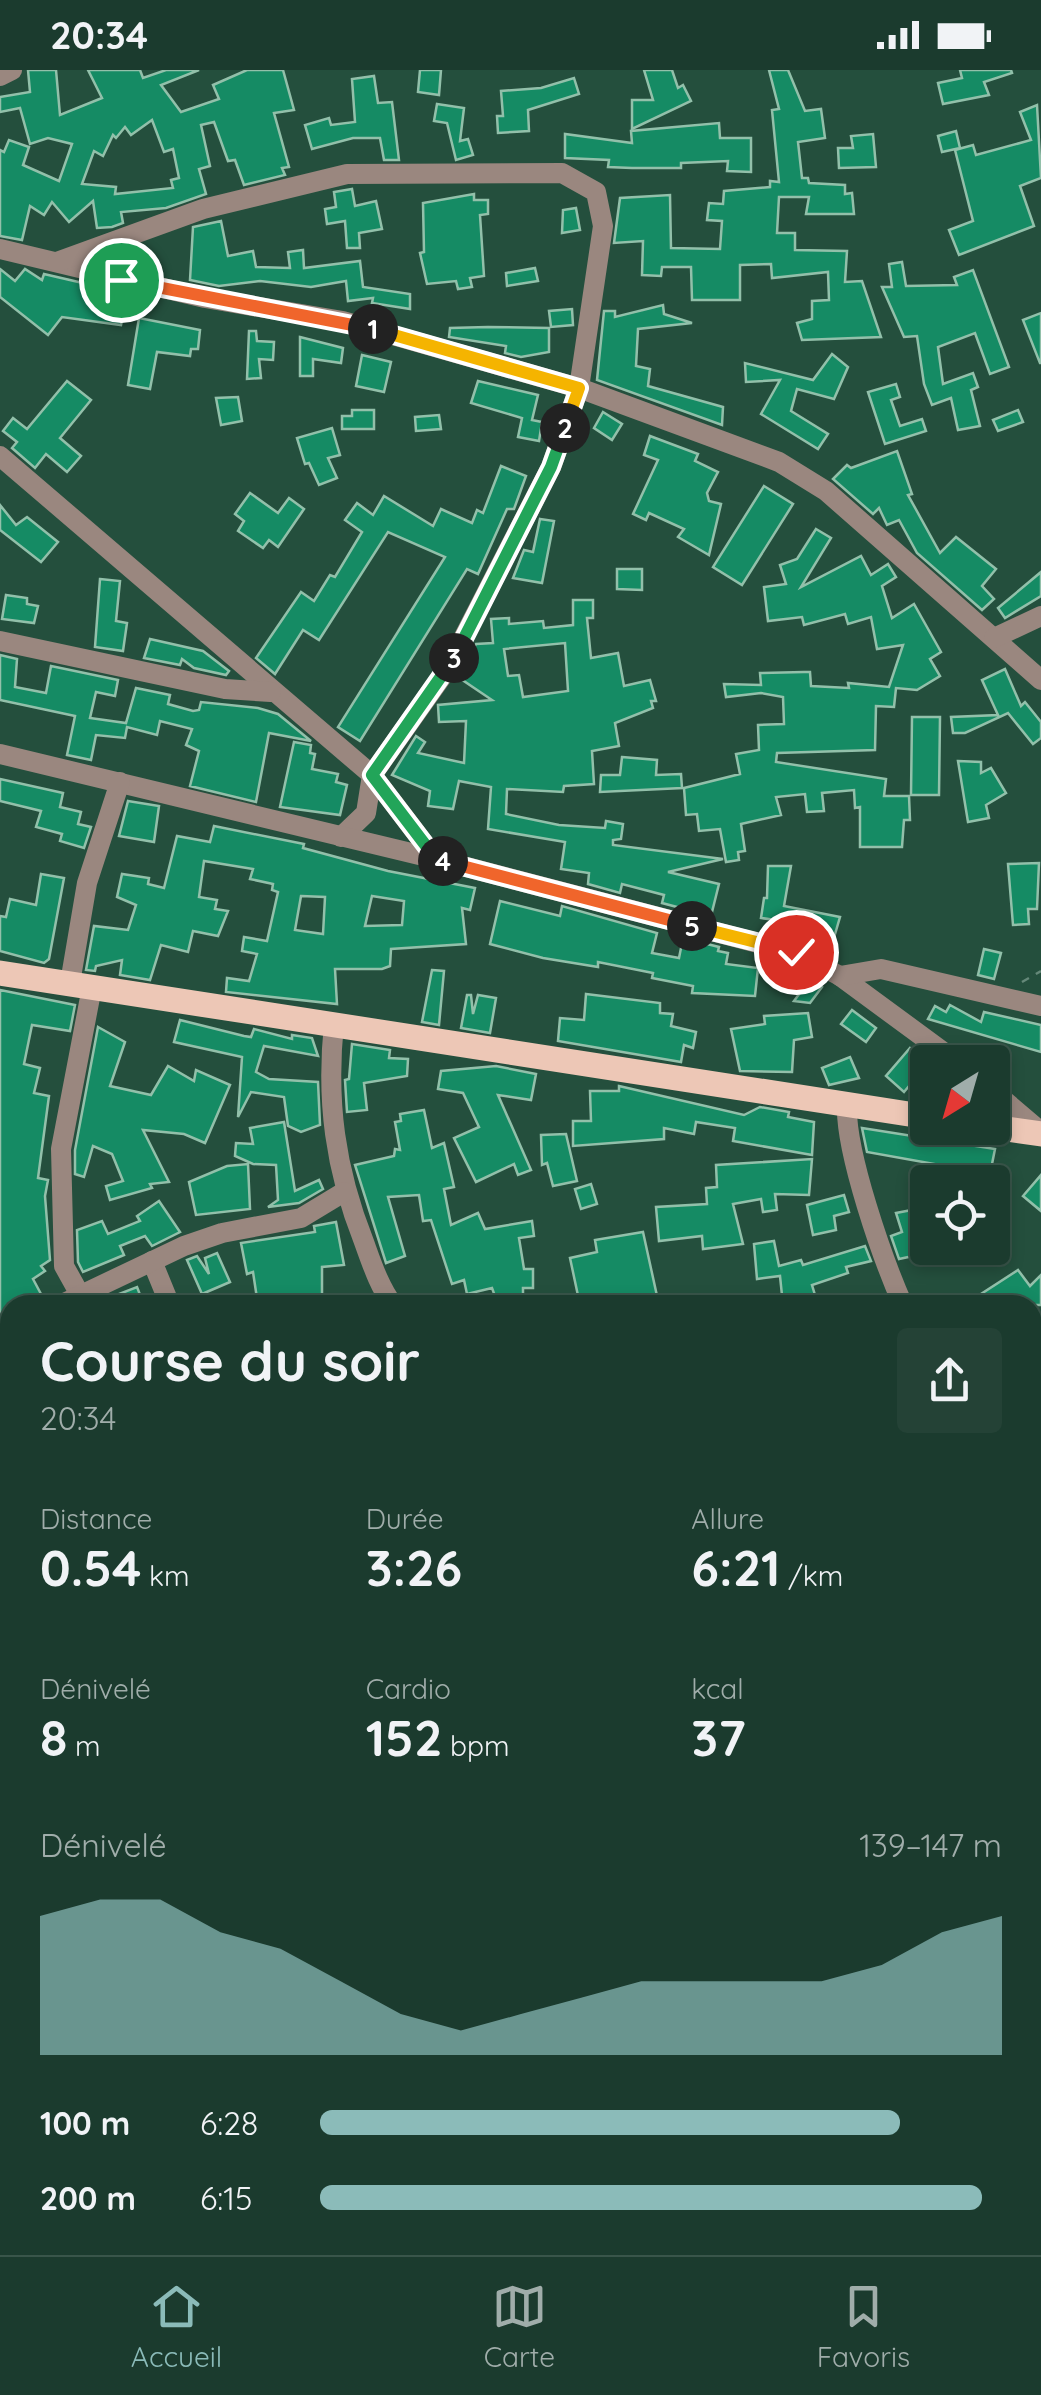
<!DOCTYPE html>
<html lang="fr">
<meta charset="utf-8">
<style>
body{margin:0;font-family:Quicksand,sans-serif;background:#244236;color:#f1f3f6;height:100vh;display:flex;flex-direction:column;font-size:38px;white-space:nowrap}
*{box-sizing:border-box;margin:0}
p{font-size:32px;color:#a0adaa}
.icon{flex:none;width:55px;height:55px;fill:none;stroke:currentColor;stroke-width:2;stroke-linecap:round;stroke-linejoin:round}
.map{position:relative;flex:1;overflow:hidden}
.drawer{position:absolute;left:0px;top:1225px;width:1042px;height:960px;display:flex;flex-direction:column;background:#1b3b2e;border-radius:30px 30px 0 0;box-shadow:0 5px 15px #0003,0 0 0 2px #39554a}
.drawer>*{flex:none}
.needle{width:65px;rotate:217deg}
.controls{position:absolute;left:910px;top:975px;display:grid;gap:20px}
.controls a{display:grid;place-items:center;width:100px;height:100px;border-radius:10px;background:#1b3b2e;box-shadow:0 5px 15px #0003,0 0 0 2px #39554a;font-size:50px}
.pin{position:absolute;display:grid;place-items:center;width:85px;height:85px;color:#fff;margin:-42px;border:5px solid #fff;border-radius:50%;box-shadow:0 2px 10px #0007}
.km{position:absolute;width:50px;height:50px;margin:-25px;border-radius:50%;background:#222;color:#fff;font-size:28px;line-height:50px;text-align:center}
.round{display:grid;place-items:center;flex:none;width:105px;height:105px;border-radius:10px;background:#244236}
.head{display:flex;align-items:center;justify-content:space-between;height:170px;padding:0 40px}
h1{font-size:55px;font-weight:700;line-height:75px}
.metrics{display:grid;grid-template-columns:repeat(3,1fr);gap:15px;height:170px;padding:10px 40px}
.metrics div{display:grid;align-content:center}
.metrics b{font-size:50px;font-weight:700}
.metrics small{font-size:28px;font-weight:400}
.metrics p{font-size:28px}
.chart{height:280px;padding:20px 40px}
.chart p{display:flex;justify-content:space-between}
.chart svg{width:100%;height:180px;margin-top:10px;fill:#8bbbb9;opacity:.7}
ul{padding:0 40px;list-style:none;font-size:32px}
li{display:grid;grid-template-columns:160px 120px 1fr;align-items:center;height:75px}
li i{height:25px;border-radius:12px;background:#8bbbb9}
.status{display:flex;justify-content:space-between;align-items:center;height:70px;padding:0 50px;background:#1b3b2e;direction:ltr}
.status svg{height:28px;fill:currentColor}
.tab-bar{display:flex;justify-content:space-around;align-items:center;height:140px;border-top:2px solid #39554a;background:#1b3b2e;font-size:28px;color:#a0adaa}
.tab-bar a{display:grid;justify-items:center;gap:5px}
.tab-bar .on{color:#8bbbb9}
.map>svg:first-child{display:block}
</style>
<div class="status"><b>20:34</b><svg viewBox="0 0 49 12"><path d="M0 12V9h3v3zM5 12V6h3v6zM10 12V3h3v9zM15 12V0h3v12zM26 1h20v11H26zM47 4h2v5h-2z"/></svg></div>
<div class="map">
<svg width="1041" height="2185" viewBox="0 0 1041 2185">
<rect width="100%" height="100%" fill="#244f3d"/>
<g fill="#158b64" stroke="#92c0aa" stroke-width="2.5" fill-rule="evenodd">
<path d="M28 0H56L60 45 102 28 88 0H140L143 8 166 0H199L161 15 181 42 219 29 213 15 247 0H283L294 40 274 43 289 97 282 98 285 105 244 115 235 90 228 91 214 52 201 55 210 96 199 99 206 124 166 138 121 142 123 153 112 157 97 158 93 131 69 152 52 132 44 145 30 136 22 170 0 166V80L4 82 9 70 29 77 23 95 59 111 72 74 48 68 30 74 20 38 0 42V27L30 22ZM152 50 164 82 173 79 179 108 171 110 173 118 115 124 116 117 82 114 94 81 103 86 113 65 116 68 125 57 131 65Z"/>
<path d="M420 0H441L439 25 418 22Z"/>
<path d="M644 0H672L678 18 683 15 691 31 632 59V30H653Z"/>
<path d="M769 0H788L805 41 821 39 825 68 798 72 802 108H808L809 113 845 115V124L852 123 854 144H806L809 127H779L777 163H795V180L847 181 845 212 862 211 881 267 802 270 797 253 812 249V231L829 230 828 202 772 208 771 194 740 195V230H692L691 197H662L661 206 642 205 643 171 614 173 620 128 670 125 671 178 720 179 722 151 707 150 709 133 723 134 724 121 770 117V111L779 112 772 40 779 39Z"/>
<path d="M960 0H1011L1012 3 984 12 989 25 943 34 938 13 962 8Z"/>
<path d="M374 6 378 33 392 32 399 90H384L380 68H353L312 79 305 55 329 48 331 55 355 52 352 9Z"/>
<path d="M574 8 579 24 528 40 529 61 498 63 497 46H503L501 21 541 18Z"/>
<path d="M437 34 464 38 460 71 468 69 473 85 456 90 447 53 434 51Z"/>
<path d="M1037 35 1041 108 1020 116 1034 156 959 185 949 160 973 151 955 80 973 75 976 85 1031 70 1020 42Z"/>
<path d="M719 53 720 68H751V102L727 101 728 91 681 93V98H632L608 97 609 90 565 88V64L632 73 631 61Z"/>
<path d="M956 61 960 78 942 82 938 66Z"/>
<path d="M873 64 876 97 839 98 838 78H853L851 66Z"/>
<path d="M352 119 355 136 376 131 382 159 359 163 360 178H347L345 151 327 154 325 139 336 137 334 122Z"/>
<path d="M474 124V130H488V144L480 145 484 206 470 208 472 217 458 219 456 211 427 214 420 183 424 182 423 133Z"/>
<path d="M576 138 580 160 562 163 563 140Z"/>
<path d="M221 151 228 186 253 181 256 197 290 198 288 182 303 180 304 198 360 191 363 217 410 224V239L372 233 373 228 348 231 346 211 311 217 260 211 219 216 190 210 193 157Z"/>
<path d="M143 176 146 196 117 193 116 185Z"/>
<path d="M902 192 906 216 957 215 954 207 973 200 1009 297 990 304 975 263 938 277 943 314 973 303 978 317 971 320 980 356 958 360 951 328 932 335 924 314 917 266 904 267 882 217H892L889 194Z"/>
<path d="M535 198 538 211 507 216 506 203Z"/>
<path d="M0 199 15 211 25 199 42 210 44 204 100 217 97 228 125 236 121 255 62 247 48 265 0 227Z"/>
<path d="M663 235 664 244 692 253 638 259 636 296 650 299 648 316 723 337 722 355 597 310 604 241H615V247Z"/>
<path d="M572 239 573 255 551 257 549 241Z"/>
<path d="M1041 243V293H1040L1023 250Z"/>
<path d="M139 248 200 260 198 279H191L190 286 157 282 150 319 128 315Z"/>
<path d="M488 257 549 258V282L521 287 505 283 506 276 449 267 450 258Z"/>
<path d="M249 261H256L257 271 274 272 273 290 259 289 261 308 247 309Z"/>
<path d="M300 267 343 278 341 293 313 289V306H300Z"/>
<path d="M832 284 848 297 834 329 797 319 791 341 828 364 818 379 761 344 780 310 746 312 745 293 813 310Z"/>
<path d="M362 285 391 292 384 322 356 316Z"/>
<path d="M67 311 91 330 60 368 81 386 67 402 46 384 35 398 12 378 17 372 3 361 13 348 27 359Z"/>
<path d="M478 311 538 325 532 350 542 352 539 371 518 367 522 348 471 333Z"/>
<path d="M896 314 900 327 891 330 900 356 922 349 926 361 885 374 868 322Z"/>
<path d="M238 327 242 351 221 355 216 328Z"/>
<path d="M352 340H374V359H342V346H352Z"/>
<path d="M1018 340 1023 352 998 361 993 350Z"/>
<path d="M603 342 622 354 612 370 594 358Z"/>
<path d="M439 345 441 359 416 361 415 347Z"/>
<path d="M332 358 340 385 328 388 337 408 319 415 309 393 305 394 297 368Z"/>
<path d="M650 366 698 384 695 391 718 402 707 423 709 431 721 434 709 485 678 467 684 459 649 443 646 450 633 444 658 390 644 385Z"/>
<path d="M897 381 912 424 908 425 940 483 956 467 996 499 982 516 994 529 982 540 917 483 899 450 887 455 879 438 873 444 833 409 847 395 851 398Z"/>
<path d="M501 396 526 406 514 439H507L478 504 467 499 360 671 338 657 445 487 388 462 319 570 303 560 275 604 256 588 301 522 314 531 330 505 335 507 362 462 345 450 357 433 373 445 384 426 433 456 441 439 472 453 477 440 483 443Z"/>
<path d="M764 416 793 434 742 515 713 497Z"/>
<path d="M250 423 278 443 289 428 304 439 278 477 269 470 263 478 238 461 244 451 235 444Z"/>
<path d="M0 435 16 455 27 447 58 472 41 492 0 460Z"/>
<path d="M540 449 554 451 542 513 513 508 524 480 533 482Z"/>
<path d="M816 459 831 468 801 517 861 486 871 505 888 494 896 507 882 516 892 548 914 534 941 582 930 589 940 606 917 620 896 618 894 637 876 636 875 680 777 683 776 692 886 709 884 726H909L910 750H904L902 777H860V737L855 738 854 720 822 723 824 741 807 742 805 724 776 727 781 745 741 754 745 781 738 782 739 790 726 792 720 759 699 761 697 744 686 745 684 718 740 704 736 684 759 680 758 655 784 654 783 627 761 623 726 627 724 614 761 615 760 603 804 602H810L811 616 849 618 848 613 889 617 903 575 877 579 871 547 848 554 845 544 804 555 802 547 768 551 764 517 786 514 780 495 797 489Z"/>
<path d="M617 499H642V520L617 519Z"/>
<path d="M1041 502V526L1005 548 998 538Z"/>
<path d="M100 509 120 511 116 551 127 553 123 581 95 577Z"/>
<path d="M6 525 27 528V534L38 536 34 553 2 549Z"/>
<path d="M573 530H593V548H587L591 588 618 583 624 616 650 610 656 631H651L653 638 615 653 619 676 592 681 594 714 564 716 563 722 507 719 506 744 559 755 605 758 606 751 623 754 621 769 613 770V775L723 789 668 802 719 814 711 846 662 833 664 825 622 814 620 823 588 814 589 803 561 799 565 772 488 759 491 717 459 711 453 739 428 736 430 721 392 705 416 666 425 672 418 683 464 693 466 651 439 652 438 635 492 630 458 607 476 574 493 573 491 549 509 548V554L543 551 544 558 573 555ZM565 573 568 621 523 627 519 605 508 606 504 579Z"/>
<path d="M150 569 203 581 229 601 226 605 194 598 182 589 180 595 144 588Z"/>
<path d="M0 585 17 589 15 617 46 623 51 596 118 610 115 626 96 622 90 648 126 653 136 618 170 625 168 634 193 641 199 640 201 632 258 638 278 644 311 671 269 663 256 732 190 716 199 681 186 675 192 659 160 651 157 665 127 657 125 668 96 665 91 690 67 685 75 646 0 630Z"/>
<path d="M1005 599 1021 636 1025 632 1041 652V668L1033 674 1008 643 965 663H953L951 647 998 645 982 610Z"/>
<path d="M912 647H940L939 725H911Z"/>
<path d="M294 672 311 675 310 683 315 684 312 699 338 704 336 712 347 715 340 745 280 737Z"/>
<path d="M622 687 657 690 656 705 681 704 682 718 600 722 601 705H620Z"/>
<path d="M958 691 981 692V703L991 698 1006 723 986 735 989 748 968 752Z"/>
<path d="M0 709 63 723 60 737 81 742 78 754 91 757 84 778 60 771 62 764 36 757 41 741 0 731Z"/>
<path d="M128 731 159 736 154 772 119 766Z"/>
<path d="M214 756 304 774 303 778 388 801 475 818 470 840 462 838 466 874 391 879 390 896 382 899H335L337 934 226 922 227 908 249 911 257 884 242 881 244 867 267 871 278 822 272 820 273 814 250 809 253 799 204 791 199 827 217 830 215 839 228 841 218 866 193 861 188 882 161 875 150 910 120 905 122 890 96 896 95 901 86 900 94 856 128 860 136 835 117 827 122 804 149 808 148 814 164 818 177 766 210 772ZM301 826 325 827 323 864 295 860ZM372 826 404 831 402 855 365 856Z"/>
<path d="M1039 793 1037 839H1028L1029 854 1013 855 1008 794Z"/>
<path d="M768 796H791L784 836 840 847 833 871 781 861 783 851 761 848 764 828H767Z"/>
<path d="M41 804 64 808 49 889 44 893 0 881V846L6 847 10 829 36 835Z"/>
<path d="M500 831 560 846 562 836 657 863 652 883 679 888 683 868 719 877 718 881 728 883 726 894 758 898 755 926 692 923 693 916 652 908 653 903 598 892V897L543 888 490 874Z"/>
<path d="M984 879 1001 883 994 909 978 905Z"/>
<path d="M432 900 444 901 439 955 422 952Z"/>
<path d="M811 908 822 917 810 933 794 931Z"/>
<path d="M0 920 75 935 70 961 32 955 24 994 40 998 34 1023 49 1026 38 1108 48 1110 45 1126 50 1190 41 1196 45 1201 33 1209 41 1224 31 1230 34 1235H10L0 1248Z"/>
<path d="M586 924 660 933V943L673 944 671 956 696 962 693 978 684 975 681 992 558 971 560 948 584 950Z"/>
<path d="M467 925H471L473 944 478 925 496 928 490 963 461 958Z"/>
<path d="M950 935 981 952 984 942 1041 955V982L928 949 935 936 946 942Z"/>
<path d="M852 940 876 958 866 972 841 954Z"/>
<path d="M808 943 812 967 794 970 792 1002 740 1001 731 959 765 954 764 946Z"/>
<path d="M180 950 244 966 251 967 254 959 292 969V965L312 968 318 986 264 976 256 1002 269 1009 318 1012 320 1055 301 1062 288 1056 284 1027 251 1022 238 1047 242 987 174 972Z"/>
<path d="M98 957 125 972 110 1016 151 1025 168 996 194 1011 196 1000 230 1015 205 1073 184 1064 143 1060 169 1112 150 1114 152 1118 110 1130 106 1116 123 1111 112 1084 93 1076 84 1107 75 1104V1080Z"/>
<path d="M352 974 390 980 389 988 408 989 407 1006 364 1013 367 1040 347 1042 345 1010 349 1009Z"/>
<path d="M910 978 929 992 904 1022 886 1006Z"/>
<path d="M850 987 859 1008 829 1015 822 998Z"/>
<path d="M496 996 536 1004 531 1030 498 1025 531 1100 518 1105 514 1094 476 1112 454 1068 479 1057 463 1023 438 1019 441 1001Z"/>
<path d="M619 1016 744 1045 760 1037 789 1042 788 1047 814 1052 812 1085 733 1071 735 1058 696 1052 694 1064 664 1058V1069L573 1076V1051H591L590 1021H619Z"/>
<path d="M424 1040 432 1078 444 1073 454 1117 444 1119 451 1155 478 1143 485 1159 532 1151 534 1166 519 1168 524 1199H533V1218H523V1228L496 1229 492 1218 467 1224 464 1210 452 1214 431 1150 423 1151 419 1125 388 1127 405 1186 386 1193 355 1095 394 1086 395 1079 400 1080 395 1052 401 1051 400 1044Z"/>
<path d="M284 1052 295 1121 319 1110 323 1119 299 1133 268 1137 278 1130 276 1095 253 1094 235 1086 236 1073 253 1074 250 1058Z"/>
<path d="M862 1058 995 1079 990 1104 867 1082Z"/>
<path d="M566 1064 577 1111 553 1116 547 1093 542 1095 541 1065Z"/>
<path d="M812 1089 809 1125 775 1124 777 1140 763 1142 761 1129 733 1134 743 1174 703 1179 702 1166 659 1171 656 1137 707 1134 706 1118 717 1117 716 1095Z"/>
<path d="M248 1094 250 1139 196 1145 189 1112 227 1096Z"/>
<path d="M1041 1105V1141L1023 1126Z"/>
<path d="M591 1114 597 1134 581 1139 575 1119Z"/>
<path d="M844 1125 849 1142 834 1146 836 1160 813 1165 807 1135Z"/>
<path d="M159 1131 180 1162 152 1176 145 1166 120 1176 124 1185 83 1202 78 1192 77 1160 102 1151 108 1164 140 1151 137 1146Z"/>
<path d="M917 1139 927 1183 899 1189 891 1166 902 1162 896 1143Z"/>
<path d="M336 1152 344 1195 322 1197V1235H258L253 1202 247 1204 241 1173 315 1162 314 1156Z"/>
<path d="M643 1162 659 1235H580L570 1188 597 1182 595 1170Z"/>
<path d="M774 1171 779 1196 801 1190 803 1195 865 1176 871 1191 846 1197 848 1203 812 1215 818 1235H783L780 1206 757 1209 754 1174Z"/>
<path d="M217 1183 230 1212 202 1224 187 1190 197 1186 209 1204 205 1188Z"/>
<path d="M1018 1200 1030 1216 1041 1205V1235H964Z"/>
<path d="M137 1217 144 1235H93L101 1231Z"/>
</g>
<g fill="none" stroke-linecap="round" stroke-linejoin="round">
<path stroke="#658879" stroke-width="2.5" stroke-dasharray="8 8" stroke-linecap="butt" d="M1022 912 1041 901"/>
<g stroke="#9a877f" stroke-width="20">
<path d="M0 6 12 0"/>
<path d="M0 179 205 228 343 251 579 318 779 392 826 421 1041 610"/>
<path d="M57 192 203 139 347 104 562 103 596 122 603 156 579 318 551 397 448 598 372 705 366 743 341 767"/>
<path d="M0 386 372 705 436 789"/>
<path d="M994 568 1041 546"/>
<path d="M0 571 225 619 271 622"/>
<path d="M0 684 436 789 796 883 840 906 957 992"/>
<path d="M840 906 881 899 1041 936"/>
<path d="M70 913 87 813 120 712"/>
<path d="M334 953C326 1031 335 1099 364 1172 372 1194 379 1216 393 1235"/>
<path d="M992 1020 1041 1062"/>
<path d="M847 1035C845 1082 883 1190 903 1235"/>
<path d="M152 1191 170 1235"/>
<path d="M79 1223 64 1196 61 1079 92 917"/>
<path d="M60 1235 184 1176 222 1163 301 1148 344 1122"/>
<path d="M0 1264 10 1261"/>
<path d="M0 1426 10 1439"/>
<path d="M1032 1470 1038 1500"/>
</g>
<g stroke="#edc7b6" stroke-width="25">
<path d="M0 903 928 1047"/>
<path d="M992 1057 1041 1064"/>
</g>
</g>
<g fill="none" stroke-linecap="round" stroke-linejoin="round">
<g stroke="#fff" stroke-width="20">
<path id="split-1" d="M121 210 373 259"/>
</g>
<g stroke="#fff" stroke-width="20">
<path id="split-2" d="M373 259 579 318 565 358"/>
</g>
<g stroke="#fff" stroke-width="20">
<path id="split-3" d="M454 588 551 397 565 358"/>
</g>
<g stroke="#fff" stroke-width="20">
<path id="split-4" d="M443 791 436 789 372 705 454 588"/>
</g>
<g stroke="#fff" stroke-width="20">
<path id="split-5" d="M443 791 692 856"/>
</g>
<g stroke="#fff" stroke-width="20">
<path id="split-6" d="M692 856 796 882"/>
</g>
<use href="#split-1" stroke="#f0652b" stroke-width="12"/>
<use href="#split-2" stroke="#f5b400" stroke-width="12"/>
<use href="#split-3" stroke="#22a559" stroke-width="12"/>
<use href="#split-4" stroke="#22a559" stroke-width="12"/>
<use href="#split-5" stroke="#f0652b" stroke-width="12"/>
<use href="#split-6" stroke="#f5b400" stroke-width="12"/>
</g>
</svg>
<div class="controls">
<a><svg class="needle" viewBox="-14 -14 28 28"><path d="M0-13l5 13h-10z" fill="#e53935"/><path d="M0 13l5-13h-10z" fill="#a0adaa"/></svg></a>
<a><svg class="icon" aria-label="locate" viewBox="0 0 24 24"><circle cx="12" cy="12" r="6"/><path d="M12 2v4M12 18v4M2 12h4M18 12h4"/></svg></a>
</div>
<div class="pin" style="left:121px;top:210px;background:#1e9e55"><svg class="icon" aria-label="arrive" viewBox="0 0 24 24"><path d="M6 21V4h12l-3 4 3 4H6"/></svg></div>
<div class="pin" style="left:796px;top:882px;background:#d93025"><svg class="icon" aria-label="check" viewBox="0 0 24 24"><path d="M5 12l5 5 9-10"/></svg></div>
<b class="km" style="left:373px;top:259px">1</b>
<b class="km" style="left:565px;top:358px">2</b>
<b class="km" style="left:454px;top:588px">3</b>
<b class="km" style="left:443px;top:791px">4</b>
<b class="km" style="left:692px;top:856px">5</b>
<section class="drawer">
<div class="head"><div><h1>Course du soir</h1><p>20:34</p></div><a class="round"><svg class="icon" aria-label="share" viewBox="0 0 24 24"><path d="M12 15V3M7 8l5-5 5 5M5 13v7h14v-7"/></svg></a></div>
<div class="metrics">
<div><p>Distance</p><b>0.54<small> km</small></b></div>
<div><p>Durée</p><b>3:26</b></div>
<div><p>Allure</p><b>6:21<small> /km</small></b></div>
</div>
<div class="metrics">
<div><p>Dénivelé</p><b>8<small> m</small></b></div>
<div><p>Cardio</p><b>152<small> bpm</small></b></div>
<div><p>kcal</p><b>37</b></div>
</div>
<div class="chart"><p><span>Dénivelé</span>139–147 m</p>
<svg viewBox="0 0 160 44" preserveAspectRatio="none"><path d="M0 44V10L10 6L20 6L30 14L40 18L50 26L60 34L70 38L80 34L90 30L100 26L110 26L120 26L130 26L140 22L150 14L160 10V44z"/></svg>
</div>
<ul>
<li><b>100 m</b>6:28<i style="width:85%"></i></li>
<li><b>200 m</b>6:15<i style="width:97%"></i></li>
</ul>
</section>
</div>
<nav class="tab-bar">
<a class="on"><svg class="icon" aria-label="home" viewBox="0 0 24 24"><path d="M3 11l9-7 9 7M6 9v11h12V9"/></svg>Accueil</a>
<a><svg class="icon" aria-label="map" viewBox="0 0 24 24"><path d="M3 6l6-2 6 2 6-2v14l-6 2-6-2-6 2zM9 4v14M15 6v14"/></svg>Carte</a>
<a><svg class="icon" aria-label="saved" viewBox="0 0 24 24"><path d="M7 4h10v16l-5-4-5 4z"/></svg>Favoris</a>
</nav>
